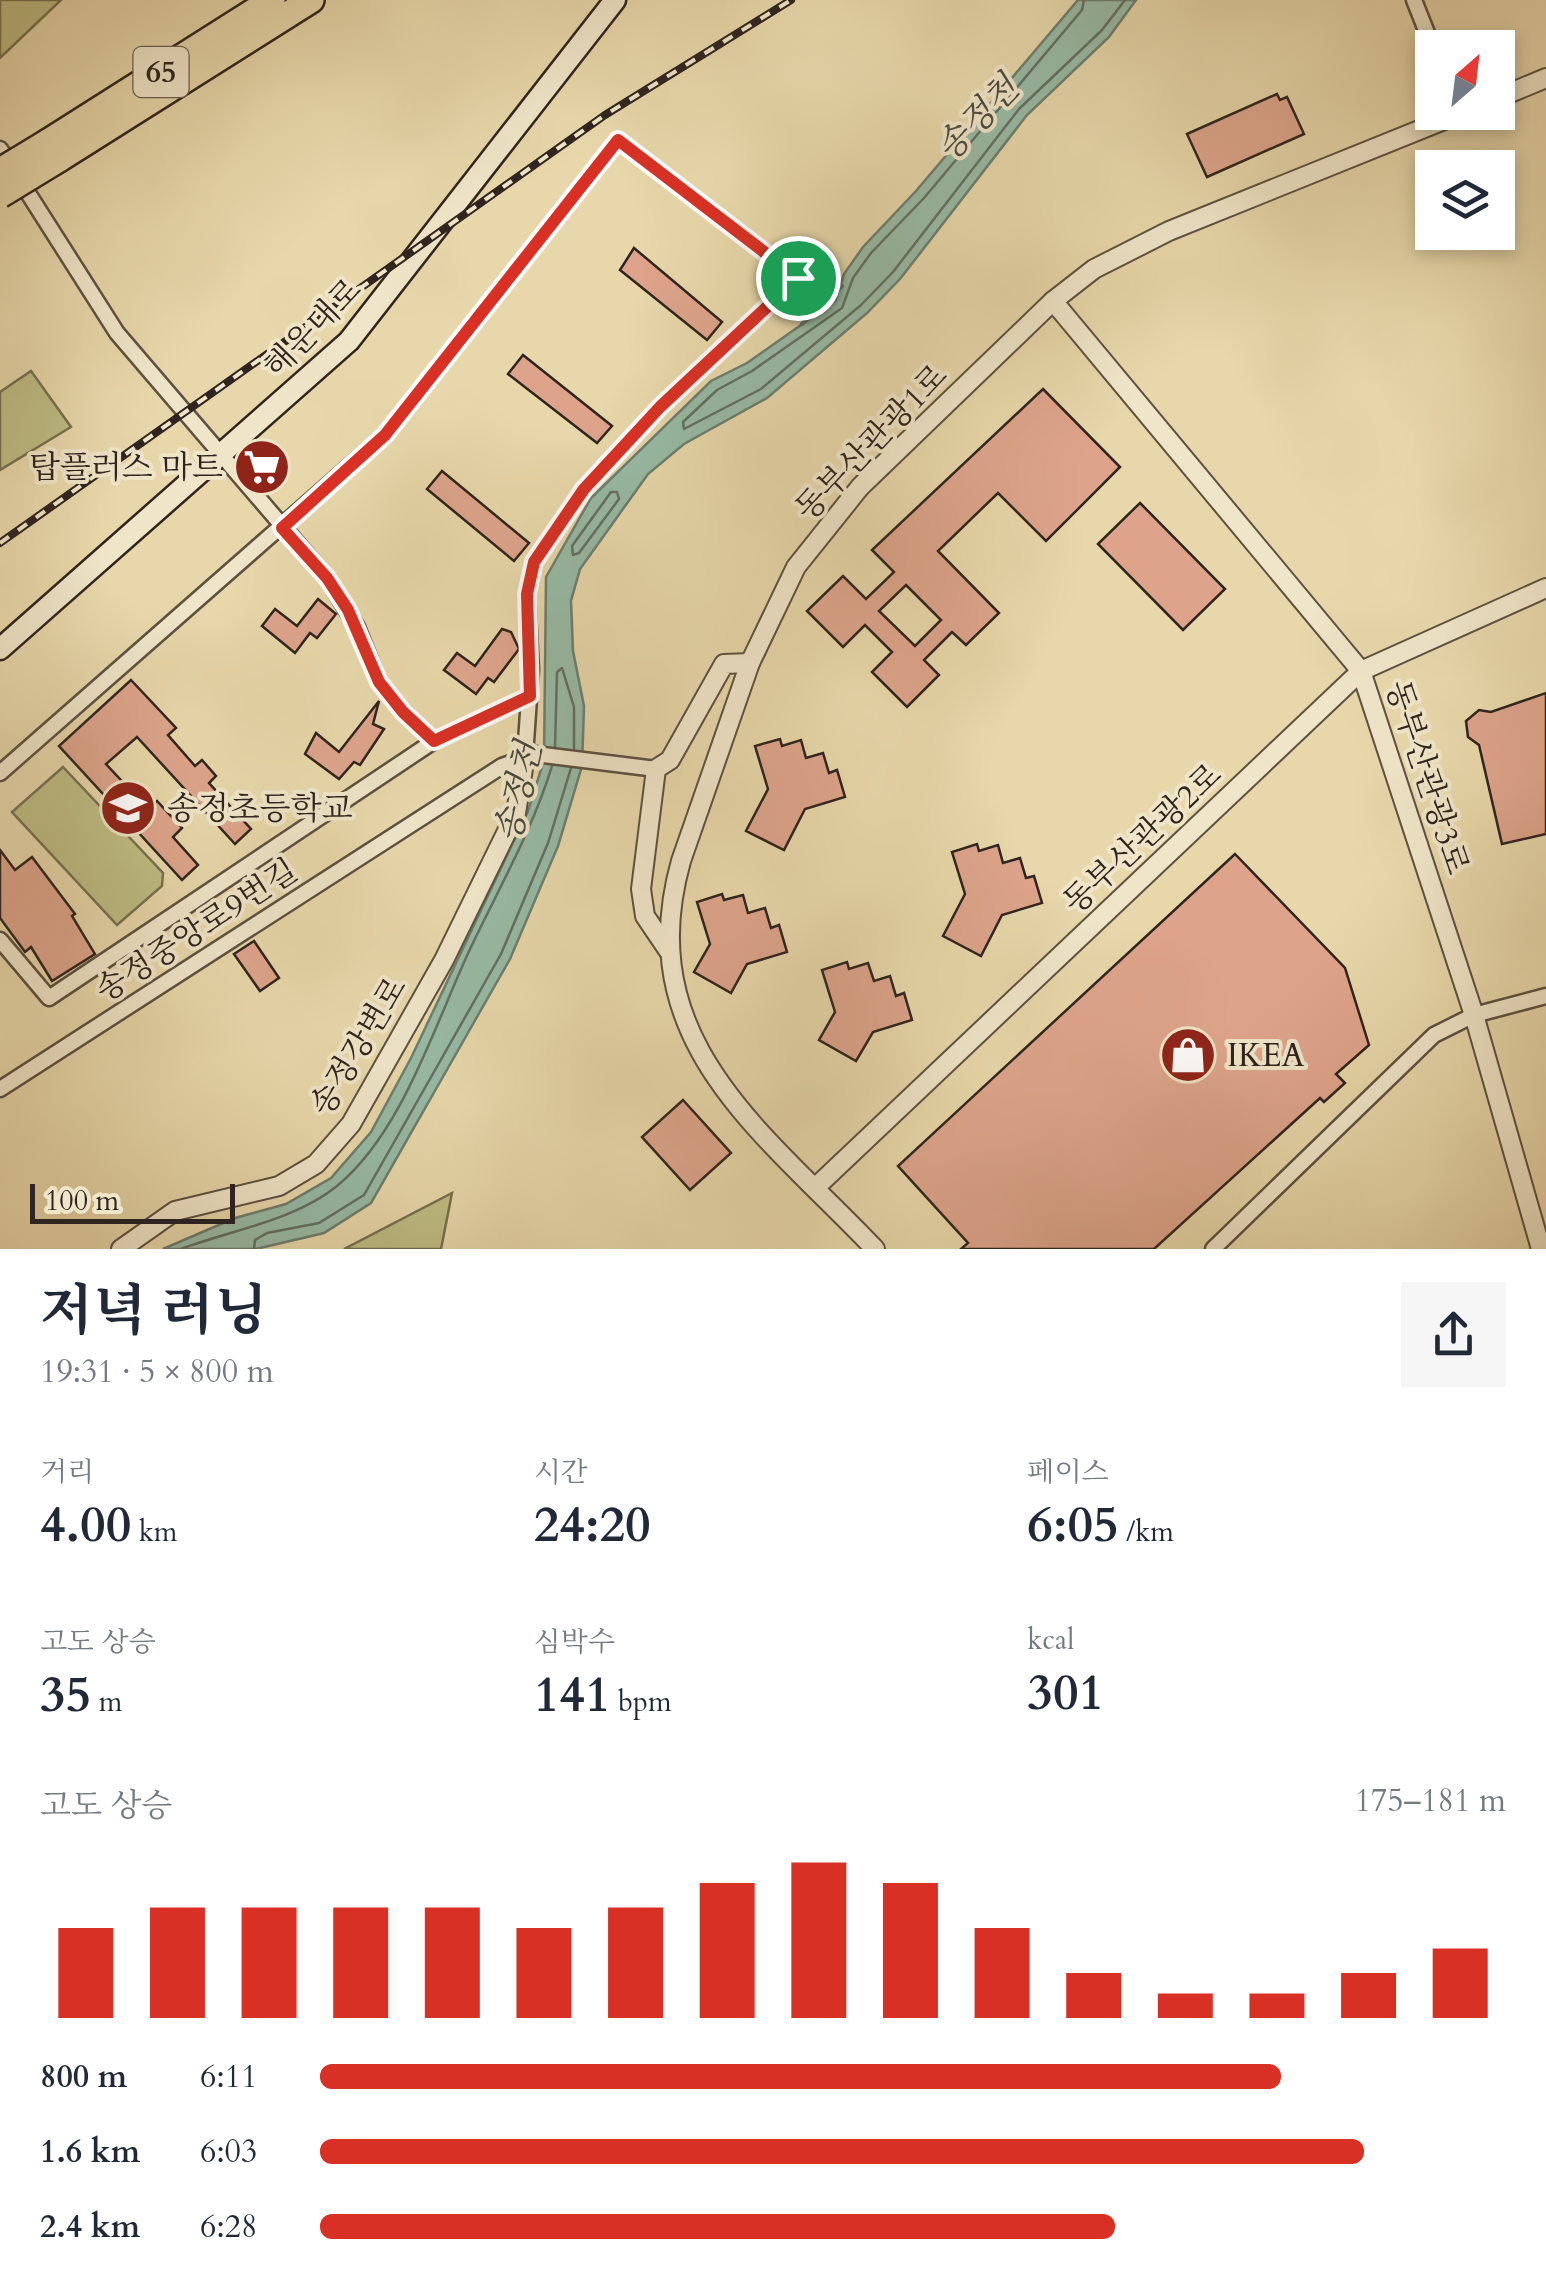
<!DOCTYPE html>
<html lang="ko">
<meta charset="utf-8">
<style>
body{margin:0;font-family:Cardo,"Noto Serif KR",serif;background:#f6f6f7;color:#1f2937;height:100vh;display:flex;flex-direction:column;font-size:38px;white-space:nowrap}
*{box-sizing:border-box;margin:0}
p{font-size:32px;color:#747a83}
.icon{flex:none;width:55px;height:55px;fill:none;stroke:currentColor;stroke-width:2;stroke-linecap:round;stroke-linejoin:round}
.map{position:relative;height:1249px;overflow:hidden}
.details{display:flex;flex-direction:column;background:#fff;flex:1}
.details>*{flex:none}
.needle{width:65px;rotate:28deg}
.tools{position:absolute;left:1415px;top:30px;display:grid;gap:20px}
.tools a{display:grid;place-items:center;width:100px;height:100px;border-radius:0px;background:#fff;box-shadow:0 5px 15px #0003;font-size:50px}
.scale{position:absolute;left:30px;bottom:25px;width:205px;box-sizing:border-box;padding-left:10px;border:5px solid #2f241f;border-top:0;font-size:28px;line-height:35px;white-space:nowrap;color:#2f241f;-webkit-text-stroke:8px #efe5c8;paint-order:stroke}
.pin{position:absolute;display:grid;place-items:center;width:85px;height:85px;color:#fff;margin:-42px;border:5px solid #fff;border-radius:50%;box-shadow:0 2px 10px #0007}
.round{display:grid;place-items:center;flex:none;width:105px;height:105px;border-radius:0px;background:#f6f6f7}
.head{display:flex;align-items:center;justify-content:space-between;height:170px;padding:0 40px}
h1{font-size:55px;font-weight:700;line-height:75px}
.figures{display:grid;grid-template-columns:repeat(3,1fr);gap:15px;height:170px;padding:10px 40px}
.figures div{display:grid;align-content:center}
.figures b{font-size:50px;font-weight:700}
.figures small{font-size:28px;font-weight:400}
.figures p{font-size:28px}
.chart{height:280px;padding:20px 40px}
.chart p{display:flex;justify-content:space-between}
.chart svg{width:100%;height:180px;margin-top:10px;stroke:#d93025;stroke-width:6}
ul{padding:0 40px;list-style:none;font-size:32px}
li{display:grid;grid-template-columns:160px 120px 1fr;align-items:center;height:75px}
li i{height:25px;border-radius:12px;background:#d93025}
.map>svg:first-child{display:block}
</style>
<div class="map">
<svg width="1546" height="1249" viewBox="0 0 1546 1249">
<rect width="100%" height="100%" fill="#e7d7aa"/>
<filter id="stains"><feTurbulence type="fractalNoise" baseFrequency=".002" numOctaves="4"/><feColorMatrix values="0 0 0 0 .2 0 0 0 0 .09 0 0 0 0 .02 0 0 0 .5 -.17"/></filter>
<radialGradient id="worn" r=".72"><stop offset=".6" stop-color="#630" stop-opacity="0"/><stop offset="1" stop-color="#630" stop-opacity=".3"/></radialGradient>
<g fill="#bebc83" stroke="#767051" stroke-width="2.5">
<path d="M0 0H61L0 58Z"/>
<path d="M31 371 71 427 0 470V392Z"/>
<path d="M63 767 163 873 162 886 117 925 12 812Z"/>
<path d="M452 1193 441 1249H344Z"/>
</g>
<path fill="#97baa5" stroke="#6d7e6f" stroke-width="2.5" d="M1078 0H1136L1109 37 1027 115 900 279 867 313 767 398 684 444 648 474 580 569 571 601 573 651 584 706 582 766 558 846 510 959 371 1203 324 1233 256 1249H163L235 1218 286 1204 331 1178 371 1132 411 1058 528 811 544 760 546 577 591 498 711 381 747 363 835 301 844 274 863 247 916 191Z"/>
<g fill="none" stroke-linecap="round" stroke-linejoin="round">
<g stroke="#636f62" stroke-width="2.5">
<path d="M1084 0 1082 10 924 198 871 253 853 278 842 308 752 371 717 390 683 422 684 429 761 389 861 305 893 272 1019 109 1102 30 1125 0"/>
<path d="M611 492H617L619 499 579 553 573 555 572 546Z"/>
<path d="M555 747 557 672 562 668 574 707V749"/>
<path d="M181 1249C231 1230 294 1221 337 1186 403 1132 435 1023 471 947 500 886 532 831 552 766"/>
<path d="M254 1249 255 1240 267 1233 319 1223 364 1195 501 954 548 843 571 768"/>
</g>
<path stroke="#6d7e6f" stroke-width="4" d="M802 324 842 286"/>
</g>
<g fill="#dda48b" stroke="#2f241f" stroke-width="2.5" fill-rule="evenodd">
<path d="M1277 94 1280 100 1287 97 1304 134 1207 177 1187 134Z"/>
<path d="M634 248 722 322 707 340 620 270Z"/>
<path d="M523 355 612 426 597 443 508 374Z"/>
<path d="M1043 389 1120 467 1046 541 998 493 938 551 999 613 966 645 952 632 924 660 939 675 907 707 872 672 892 652 865 625 843 647 807 611 843 576 866 599 894 572 872 550ZM906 585 941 620 915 646 879 611Z"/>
<path d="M442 471 529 543 514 561 427 489Z"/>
<path d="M1140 503 1225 589 1183 630 1098 544Z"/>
<path d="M318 599 336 614 317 638 310 633 295 653 262 626 275 609 297 626Z"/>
<path d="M502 629 511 632 519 649 494 682 488 678 476 694 444 670 457 653 475 666Z"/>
<path d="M131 680 176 728 168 735 195 766 202 760 216 776 209 783 251 829 235 844 137 737 106 764 148 809 157 801 182 828 173 837 198 865 182 880 59 746Z"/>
<path d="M1546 693V834L1502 844 1479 745 1468 737 1466 721 1479 710 1491 712Z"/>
<path d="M379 701 373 724 384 729 360 765 354 762 339 779 305 754 316 733 339 752Z"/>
<path d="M780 739 782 746 801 740 806 758 823 753 829 773 837 770 845 797 805 809 784 850 746 831 768 789 755 746Z"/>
<path d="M977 844 979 851 998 845 1003 863 1020 858 1026 878 1034 876 1042 903 1002 915 981 956 943 936 965 894 952 852Z"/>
<path d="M0 850 15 870 32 857 75 914 72 916 95 954 52 981 31 947 25 952 0 918Z"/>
<path d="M1235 854 1345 968 1369 1045 1336 1074 1345 1083 1324 1102 1320 1098 1154 1249H961L968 1243 898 1166Z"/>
<path d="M722 894 724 900 743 895 748 913 765 908 771 928 779 925 787 952 747 964 731 993 694 972 710 944 697 902Z"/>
<path d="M254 941 279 978 260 991 234 954Z"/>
<path d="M847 962 849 969 868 963 874 981 890 976 896 996 904 993 912 1020 873 1032 856 1061 819 1040 835 1012 822 970Z"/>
<path d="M683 1100 731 1153 690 1190 642 1137Z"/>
</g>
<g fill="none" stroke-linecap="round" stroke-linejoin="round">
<g stroke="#5d5142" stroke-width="19">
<g id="minor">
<path d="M1414 0 1433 48"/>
<path d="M0 149 117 333 327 578 357 627 379 682 403 712 434 741"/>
<path d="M0 773 385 435 618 140 798 278 660 407 584 489 534 562 527 594 531 670 525 756"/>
<path d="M0 940 49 998 434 741 530 696"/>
<path d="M0 1089 502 766 535 754 656 769"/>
<path d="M1213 1249 1434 1035 1474 1015 1546 996"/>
</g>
</g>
<g stroke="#5d5142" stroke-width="22">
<g id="tertiary">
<path d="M1498 98 1546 78"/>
<path d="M1053 301 1361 671 1474 1015 1541 1249"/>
<path d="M668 950 645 916 641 889 656 769 670 760 724 664 750 663"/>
<path d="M816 1187 1361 671 1546 588"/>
<path d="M121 1249 175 1211 279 1186 316 1164 351 1124 444 960 516 813 525 756"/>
<path d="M875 1249C765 1133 630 1042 681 861L750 663 796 567 860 487 1053 301 1094 269 1169 231 1464 112"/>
</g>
</g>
<g stroke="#2f241f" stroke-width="25">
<path id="secondary" d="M0 649 349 341 615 0"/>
</g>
<g stroke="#2f241f" stroke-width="30">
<g id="motorway">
<path d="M48 142 272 0"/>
<path d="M59 159 311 0"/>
</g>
</g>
<use href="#minor" stroke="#efe5c8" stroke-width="14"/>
<use href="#tertiary" stroke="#efe5c8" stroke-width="18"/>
<use href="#secondary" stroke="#efe5c8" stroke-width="20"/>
<use href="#motorway" stroke="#e7d7aa" stroke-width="25"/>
<g stroke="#2f241f" stroke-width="8">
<path id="rail" d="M0 543 605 115 791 0"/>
</g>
<use href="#rail" stroke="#efe5c8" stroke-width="4" stroke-dasharray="11" stroke-linecap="butt"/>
<g stroke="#2f241f" stroke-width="30" stroke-linecap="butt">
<g id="motorway-bridge">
<path d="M0 171 48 142"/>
<path d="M0 195 59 159"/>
</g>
</g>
<use href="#motorway-bridge" stroke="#e7d7aa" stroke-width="25"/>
</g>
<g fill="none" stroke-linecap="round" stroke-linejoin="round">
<g stroke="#fff" stroke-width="20">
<path id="route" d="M618 140 798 278 660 407 584 489 534 562 527 594 530 696 434 741 403 712 379 682 348 610 327 578 282 528 385 435Z"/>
</g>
<use href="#route" stroke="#d93025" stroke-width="12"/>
</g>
<defs>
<g id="supermarket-disc" transform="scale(2.875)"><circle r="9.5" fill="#8f2418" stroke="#efe5c8"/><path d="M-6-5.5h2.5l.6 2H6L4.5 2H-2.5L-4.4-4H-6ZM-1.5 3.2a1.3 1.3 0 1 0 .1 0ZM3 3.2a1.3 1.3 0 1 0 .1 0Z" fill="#fff"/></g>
<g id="school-disc" transform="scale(2.875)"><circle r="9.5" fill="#8f2418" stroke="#efe5c8"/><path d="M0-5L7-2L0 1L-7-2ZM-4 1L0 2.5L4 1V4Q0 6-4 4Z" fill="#fff"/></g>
<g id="shop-disc" transform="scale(2.875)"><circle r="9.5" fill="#8f2418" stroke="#efe5c8"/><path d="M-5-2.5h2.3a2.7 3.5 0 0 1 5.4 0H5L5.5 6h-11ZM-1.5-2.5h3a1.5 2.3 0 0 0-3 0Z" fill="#fff"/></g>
</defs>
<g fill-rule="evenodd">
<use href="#supermarket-disc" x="262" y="467"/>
<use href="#school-disc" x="128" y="808"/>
<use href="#shop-disc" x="1188" y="1055"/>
</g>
<g text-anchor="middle" stroke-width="8" stroke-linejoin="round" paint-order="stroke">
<rect fill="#efe5c8" stroke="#695e52" stroke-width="2.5" x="133.5" y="47" width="55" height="50" rx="8"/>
<g font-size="30" font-weight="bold" fill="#2f241f">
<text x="161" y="82">65</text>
</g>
<g font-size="32" fill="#2f241f" stroke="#efe5c8">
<text transform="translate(312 328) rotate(-46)" y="11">해운대로</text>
<text transform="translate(871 442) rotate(-46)" y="11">동부산관광1로</text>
<text transform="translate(1428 777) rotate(72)" y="11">동부산관광3로</text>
<text transform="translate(1142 838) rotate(-43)" y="11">동부산관광2로</text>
<text transform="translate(196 930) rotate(-33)" y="11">송정중앙로9번길</text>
<text transform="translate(358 1046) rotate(-59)" y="11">송정강변로</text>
</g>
<g font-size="32" fill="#2f241f" stroke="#efe5c8" text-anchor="start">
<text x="223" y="478" text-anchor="end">탑플러스 마트</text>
<text x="167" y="819">송정초등학교</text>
<text x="1227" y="1066">IKEA</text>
</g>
<g font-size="35" font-style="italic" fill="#494a40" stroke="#efe5c8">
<text transform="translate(977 118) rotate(-46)" y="12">송정천</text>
<text transform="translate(518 792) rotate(-77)" y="12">송정천</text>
</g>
</g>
<rect width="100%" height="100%" filter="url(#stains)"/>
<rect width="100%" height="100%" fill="url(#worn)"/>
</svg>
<div class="tools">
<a><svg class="needle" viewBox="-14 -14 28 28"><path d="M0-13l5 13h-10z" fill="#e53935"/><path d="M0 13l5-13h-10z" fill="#747a83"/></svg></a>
<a><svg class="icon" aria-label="layers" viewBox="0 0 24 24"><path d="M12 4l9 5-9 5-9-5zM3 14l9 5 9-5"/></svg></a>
</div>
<div class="scale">100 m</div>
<div class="pin" style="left:798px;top:278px;background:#1e9e55"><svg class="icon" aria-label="arrive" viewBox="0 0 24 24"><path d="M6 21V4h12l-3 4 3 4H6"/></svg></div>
</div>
<section class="details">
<div class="head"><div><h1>저녁 러닝</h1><p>19:31 · 5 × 800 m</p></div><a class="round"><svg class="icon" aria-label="share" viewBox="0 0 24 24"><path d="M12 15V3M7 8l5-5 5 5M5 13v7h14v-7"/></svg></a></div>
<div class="figures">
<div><p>거리</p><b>4.00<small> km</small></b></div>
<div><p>시간</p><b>24:20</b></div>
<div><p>페이스</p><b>6:05<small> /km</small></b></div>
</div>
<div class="figures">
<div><p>고도 상승</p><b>35<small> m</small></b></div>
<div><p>심박수</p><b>141<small> bpm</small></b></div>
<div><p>kcal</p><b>301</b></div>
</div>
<div class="chart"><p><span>고도 상승</span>175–181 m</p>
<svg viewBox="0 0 160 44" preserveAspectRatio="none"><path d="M5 44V22M15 44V17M25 44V17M35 44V17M45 44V17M55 44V22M65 44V17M75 44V11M85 44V6M95 44V11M105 44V22M115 44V33M125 44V38M135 44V38M145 44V33M155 44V27"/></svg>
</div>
<ul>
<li><b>800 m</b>6:11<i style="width:81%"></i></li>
<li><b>1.6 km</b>6:03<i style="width:88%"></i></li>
<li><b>2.4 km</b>6:28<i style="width:67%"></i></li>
</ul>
</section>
